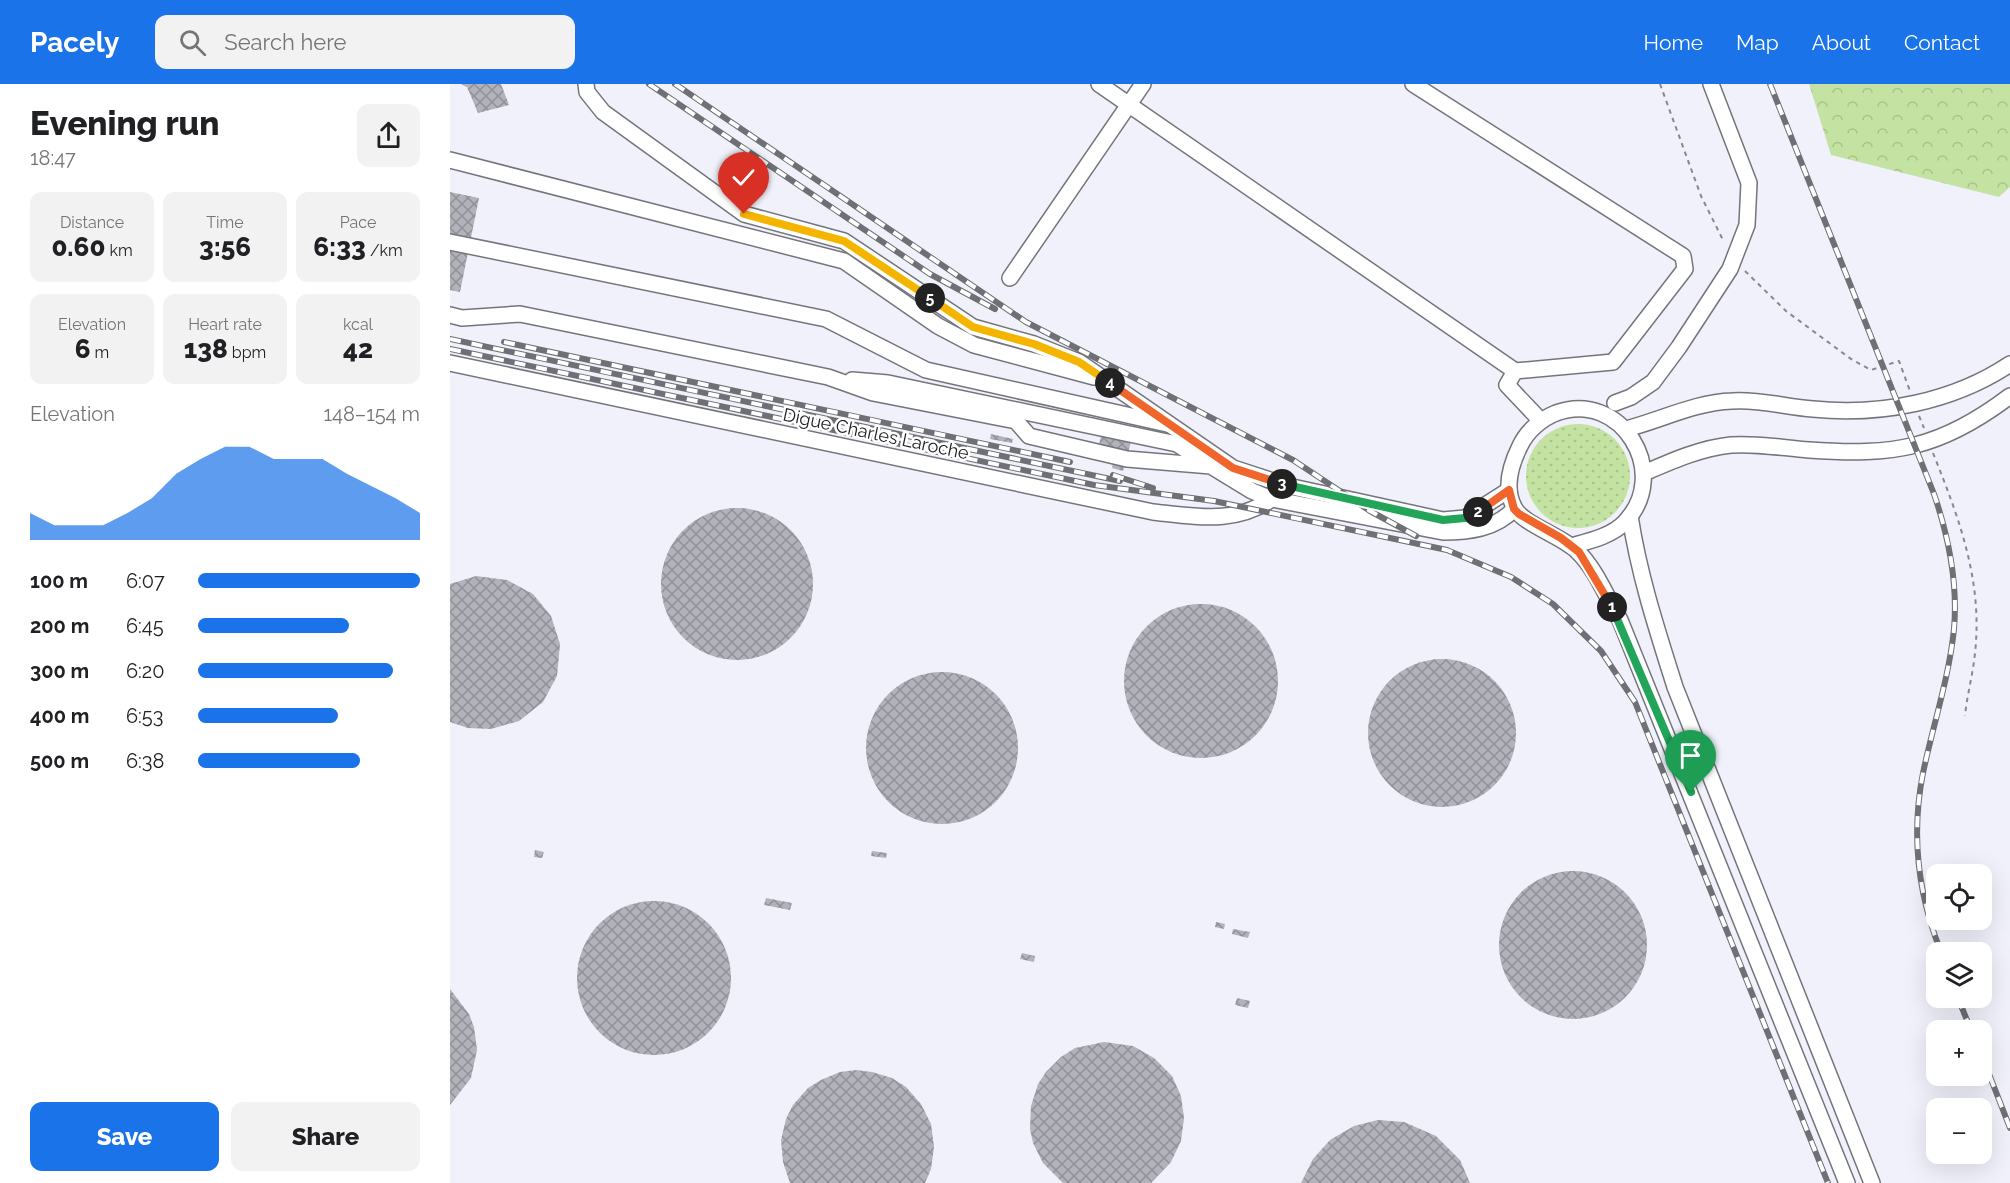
<!DOCTYPE html>
<meta charset="utf-8">
<style>
body{margin:0;font-family:Raleway,sans-serif;background:#f2f2f2;color:#202124;height:100vh;display:flex;flex-direction:column;font-size:22px;white-space:nowrap}
*{box-sizing:border-box;margin:0}
p{font-size:20px;color:#757577}
.icon{flex:none;width:33px;height:33px;fill:none;stroke:currentColor;stroke-width:2;stroke-linecap:round;stroke-linejoin:round}
.map{position:relative;flex:1;overflow:hidden}
.sheet{display:flex;flex-direction:column;background:#fff;width:450px}
.sheet>*{flex:none}
.tools{position:absolute;left:1476px;top:780px;display:grid;gap:12px}
.tools a{display:grid;place-items:center;width:66px;height:66px;border-radius:12px;background:#fff;box-shadow:0 6px 24px #0002;font-size:30px}
.pin{position:absolute;display:grid;place-items:center;width:51px;height:51px;color:#fff;margin:-62px -26px;border-radius:50% 50% 50% 0;rotate:-45deg;box-shadow:0 0 6px #0007}
.pin .icon{rotate:45deg}
.km{position:absolute;width:30px;height:30px;margin:-15px;border-radius:50%;background:#222;color:#fff;font-size:16px;line-height:30px;text-align:center}
.round{display:grid;place-items:center;flex:none;width:63px;height:63px;border-radius:12px;background:#f2f2f2}
.overview{display:flex;align-items:center;justify-content:space-between;height:102px;padding:0 30px}
h1{font-size:33px;font-weight:800;line-height:45px}
.figures{display:grid;grid-template-columns:repeat(3,1fr);gap:9px;height:102px;padding:6px 30px}
.figures div{display:grid;align-content:center;border-radius:12px;background:#f2f2f2;text-align:center}
.figures b{font-size:26px;font-weight:800}
.figures small{font-size:16px;font-weight:400}
.figures p{font-size:16px}
.chart{height:168px;padding:12px 30px}
.chart p{display:flex;justify-content:space-between}
.chart svg{width:100%;height:108px;margin-top:6px;fill:#1a73e8;opacity:.7}
.action{display:flex;gap:12px;margin-top:auto;padding:12px 30px}
.action a{flex:1;height:69px;border-radius:12px;background:#1a73e8;color:#fff;font-size:24px;font-weight:800;line-height:69px;text-align:center}
.action a+a{background:#f2f2f2;color:#202124}
ul{padding:0 30px;list-style:none;font-size:20px}
li{display:grid;grid-template-columns:96px 72px 1fr;align-items:center;height:45px}
li i{height:15px;border-radius:8px;background:#1a73e8}
header{display:flex;align-items:center;gap:36px;box-sizing:border-box;height:84px;padding:0 30px;background:#1a73e8;color:#fff}
header strong{font-size:28px}
nav{display:flex;gap:33px;margin-inline-start:auto;font-size:21px}
.search{width:420px;height:54px;background:#f2f2f2;display:flex;align-items:center;gap:15px;box-sizing:border-box;padding:0 21px;border-radius:12px;color:#757577;font-size:22px}
main{display:flex;flex:1;min-height:0}
.map>svg:first-child{display:block}
</style>
<header>
<strong>Pacely</strong>
<div class="search"><svg class="icon" aria-label="search" viewBox="0 0 24 24"><circle cx="10" cy="10" r="6"/><path d="M15 15l6 6"/></svg>Search here</div>
<nav><a>Home</a><a>Map</a><a>About</a><a>Contact</a></nav>
</header>
<main>
<section class="sheet">
<div class="overview"><div><h1>Evening run</h1><p>18:47</p></div><a class="round"><svg class="icon" aria-label="share" viewBox="0 0 24 24"><path d="M12 15V3M7 8l5-5 5 5M5 13v7h14v-7"/></svg></a></div>
<div class="figures">
<div><p>Distance</p><b>0.60<small> km</small></b></div>
<div><p>Time</p><b>3:56</b></div>
<div><p>Pace</p><b>6:33<small> /km</small></b></div>
</div>
<div class="figures">
<div><p>Elevation</p><b>6<small> m</small></b></div>
<div><p>Heart rate</p><b>138<small> bpm</small></b></div>
<div><p>kcal</p><b>42</b></div>
</div>
<div class="chart"><p><span>Elevation</span>148–154 m</p>
<svg viewBox="0 0 160 44" preserveAspectRatio="none"><path d="M0 44V33L10 38L20 38L30 38L40 33L50 27L60 17L70 11L80 6L90 6L100 11L110 11L120 11L130 17L140 22L150 27L160 33V44z"/></svg>
</div>
<ul>
<li><b>100 m</b>6:07<i style="width:100%"></i></li>
<li><b>200 m</b>6:45<i style="width:68%"></i></li>
<li><b>300 m</b>6:20<i style="width:88%"></i></li>
<li><b>400 m</b>6:53<i style="width:63%"></i></li>
<li><b>500 m</b>6:38<i style="width:73%"></i></li>
</ul>
<div class="action"><a>Save</a><a>Share</a></div>
</section>
<div class="map">
<svg width="1560" height="1099" viewBox="0 0 1560 1099">
<defs>
<pattern id="grass-dots" width="8" height="8" patternUnits="userSpaceOnUse" patternTransform="scale(1.5)"><rect width="8" height="8" fill="#c4e3a3"/><path d="M2 2h.1M6 6h.1" fill="none" stroke="#a8c28c" stroke-width="1.8" stroke-linecap="round"/></pattern>
<pattern id="forest-crowns" width="20" height="18" patternUnits="userSpaceOnUse" patternTransform="scale(1.5)"><rect width="20" height="18" fill="#c4e3a3"/><path d="M2 6a3 3 0 1 1 6 0M12 15a3 3 0 1 1 6 0" fill="none" stroke="#a8c28c"/></pattern>
<pattern id="building-cross-hatch" width="8" height="8" patternUnits="userSpaceOnUse" patternTransform="scale(1.5)"><rect width="8" height="8" fill="#b1b2ba"/><path d="M0 0l8 8M0 8l8-8" fill="none" stroke="#909097"/></pattern>
</defs>
<rect width="100%" height="100%" fill="#f0f1fa"/>
<circle fill="url(#grass-dots)" cx="1128" cy="392" r="52"/>
<path fill="url(#forest-crowns)" d="M1359 0H1560V103L1549 113 1381 71Z"/>
<g fill="url(#building-cross-hatch)">
<path d="M11 0H51L59 21 28 29 17 3Z"/>
<path d="M0 108 29 114 10 208 0 206Z"/>
<path d="M541 350 563 355 562 359 540 355Z"/>
<path d="M651 352 681 358 677 372 648 365Z"/>
<path d="M663 380 674 383 673 387 662 384Z"/>
<circle cx="287" cy="500" r="76"/>
<path d="M26 492 57 496 83 510 101 532 110 560 107 592 93 618 69 637 41 645 18 644 0 638V500Z"/>
<circle cx="751" cy="597" r="77"/>
<circle cx="992" cy="649" r="74"/>
<circle cx="492" cy="664" r="76"/>
<path d="M85 766 94 768 92 774 84 773Z"/>
<path d="M422 767 437 769 436 774 421 772Z"/>
<circle cx="1123" cy="861" r="74"/>
<path d="M316 814 342 819 340 826 314 821Z"/>
<circle cx="204" cy="894" r="77"/>
<path d="M766 838 775 840 774 845 765 843Z"/>
<path d="M783 845 800 848 798 854 782 850Z"/>
<path d="M572 869 585 872 584 878 570 875Z"/>
<path d="M0 905 19 930 24 943 27 966 21 994 0 1021Z"/>
<path d="M787 914 800 917 798 924 785 921Z"/>
<path d="M654 958 683 962 704 974 722 992 731 1012 734 1034 731 1057 721 1078 701 1099H613L593 1079 583 1059 580 1045 581 1022 588 1000 596 988 611 973 625 964Z"/>
<path d="M406 986 422 988 442 994 456 1003 471 1020 481 1040 484 1063 481 1085 475 1099H340L333 1078 331 1056 336 1035 343 1021 358 1004 371 996 390 988Z"/>
<path d="M928 1036 954 1038 986 1052 1010 1076 1020 1099H851L863 1075 880 1056 904 1042Z"/>
</g>
<g fill="none" stroke-linecap="round" stroke-linejoin="round">
<g stroke="#74757c" stroke-width="18">
<g id="minor">
<path d="M136 0 137 8 153 28 294 130 394 157 523 243 584 260 629 278 783 384 838 402 993 436 1015 434 1059 406"/>
<path d="M649 0 1065 287"/>
<path d="M963 0 1233 172 1235 185 1163 278 1065 287 1057 301 1091 337"/>
<path d="M0 76 394 177 488 242 524 261 644 293"/>
<path d="M0 158 376 235 476 286 717 340"/>
<path d="M560 194 693 0"/>
<path d="M0 231 12 234 70 230 378 293 423 309 566 337 579 352 677 375 761 382 802 407 822 415 993 448C1018 448 1046 445 1064 425"/>
<path d="M0 279 703 428C748 433 789 441 827 411"/>
<path d="M402 296 438 299 727 360 756 379"/>
<path d="M1165 319 1181 313 1203 298 1229 263 1280 185 1297 141 1299 99 1261 0"/>
<path d="M1176 345C1211 336 1246 318 1282 317 1309 315 1336 323 1363 325 1430 332 1503 318 1560 280"/>
<path d="M1194 389C1222 377 1251 364 1281 361 1306 359 1333 364 1359 366 1444 372 1490 365 1560 312"/>
<path d="M1180 432C1189 491 1207 546 1225 603L1422 1099"/>
<path d="M1121 462C1139 457 1162 452 1175 438 1222 389 1171 305 1106 329 1091 335 1077 347 1070 362 1061 380 1054 404 1064 423 1072 440 1112 452 1127 467 1146 485 1157 514 1170 536L1397 1099"/>
</g>
</g>
<g stroke="#88898f" stroke-width="2" stroke-dasharray="4.5 4.5" stroke-linecap="butt">
<path d="M1210 0 1251 112 1274 158"/>
<path d="M1295 187 1336 227 1401 275 1421 286 1449 277 1460 307"/>
<path d="M1469 332 1474 344"/>
<path d="M1483 369C1509 434 1533 497 1525 569 1523 590 1517 611 1515 632"/>
</g>
<use href="#minor" stroke="#fff" stroke-width="15"/>
<g stroke="#6f7075" stroke-width="6">
<g id="rail">
<path d="M199 0 480 190 545 225"/>
<path d="M225 0 576 238 843 376 920 427 966 452"/>
<path d="M1320 0 1484 410C1499 454 1508 499 1504 545 1499 594 1483 641 1473 689 1461 750 1468 811 1491 868"/>
<path d="M0 255 670 397"/>
<path d="M54 258 620 378"/>
<path d="M0 265 644 401 764 417 997 466 1061 493 1103 520 1151 567 1185 618 1378 1099"/>
<path d="M663 391 703 404"/>
<path d="M1508 914 1521 946"/>
<path d="M1532 972 1560 1044"/>
</g>
</g>
<use href="#rail" stroke="#fff" stroke-width="4" stroke-dasharray="11" stroke-linecap="butt"/>
</g>
<g fill="none" stroke-linecap="round" stroke-linejoin="round">
<g stroke="#fff" stroke-width="12">
<path id="split-1" d="M1162 523 1241 708"/>
</g>
<g stroke="#fff" stroke-width="12">
<path id="split-2" d="M1028 428 1059 406 1064 425 1069 430 1111 454 1129 468 1162 523"/>
</g>
<g stroke="#fff" stroke-width="12">
<path id="split-3" d="M832 400 993 436 1015 434 1028 428"/>
</g>
<g stroke="#fff" stroke-width="12">
<path id="split-4" d="M660 299 783 384 832 400"/>
</g>
<g stroke="#fff" stroke-width="12">
<path id="split-5" d="M480 214 523 243 584 260 629 278 660 299"/>
</g>
<g stroke="#fff" stroke-width="12">
<path id="split-6" d="M294 130 394 157 480 214"/>
</g>
<use href="#split-1" stroke="#22a559" stroke-width="8"/>
<use href="#split-2" stroke="#f0652b" stroke-width="8"/>
<use href="#split-3" stroke="#22a559" stroke-width="8"/>
<use href="#split-4" stroke="#f0652b" stroke-width="8"/>
<use href="#split-5" stroke="#f5b400" stroke-width="8"/>
<use href="#split-6" stroke="#f5b400" stroke-width="8"/>
</g>
<g text-anchor="middle" stroke-width="5" stroke-linejoin="round" paint-order="stroke">
<g font-size="18" fill="#202124" stroke="#fff">
<text transform="translate(426 350) rotate(12)" y="6">Digue Charles Laroche</text>
</g>
</g>
</svg>
<div class="tools">
<a><svg class="icon" aria-label="locate" viewBox="0 0 24 24"><circle cx="12" cy="12" r="6"/><path d="M12 2v4M12 18v4M2 12h4M18 12h4"/></svg></a>
<a><svg class="icon" aria-label="layers" viewBox="0 0 24 24"><path d="M12 4l9 5-9 5-9-5zM3 14l9 5 9-5"/></svg></a>
<a>+</a>
<a>−</a>
</div>
<div class="pin" style="left:1241px;top:708px;background:#1e9e55"><svg class="icon" aria-label="arrive" viewBox="0 0 24 24"><path d="M6 21V4h12l-3 4 3 4H6"/></svg></div>
<div class="pin" style="left:294px;top:130px;background:#d93025"><svg class="icon" aria-label="check" viewBox="0 0 24 24"><path d="M5 12l5 5 9-10"/></svg></div>
<b class="km" style="left:1162px;top:523px">1</b>
<b class="km" style="left:1028px;top:428px">2</b>
<b class="km" style="left:832px;top:400px">3</b>
<b class="km" style="left:660px;top:299px">4</b>
<b class="km" style="left:480px;top:214px">5</b>
</div>
</main>
